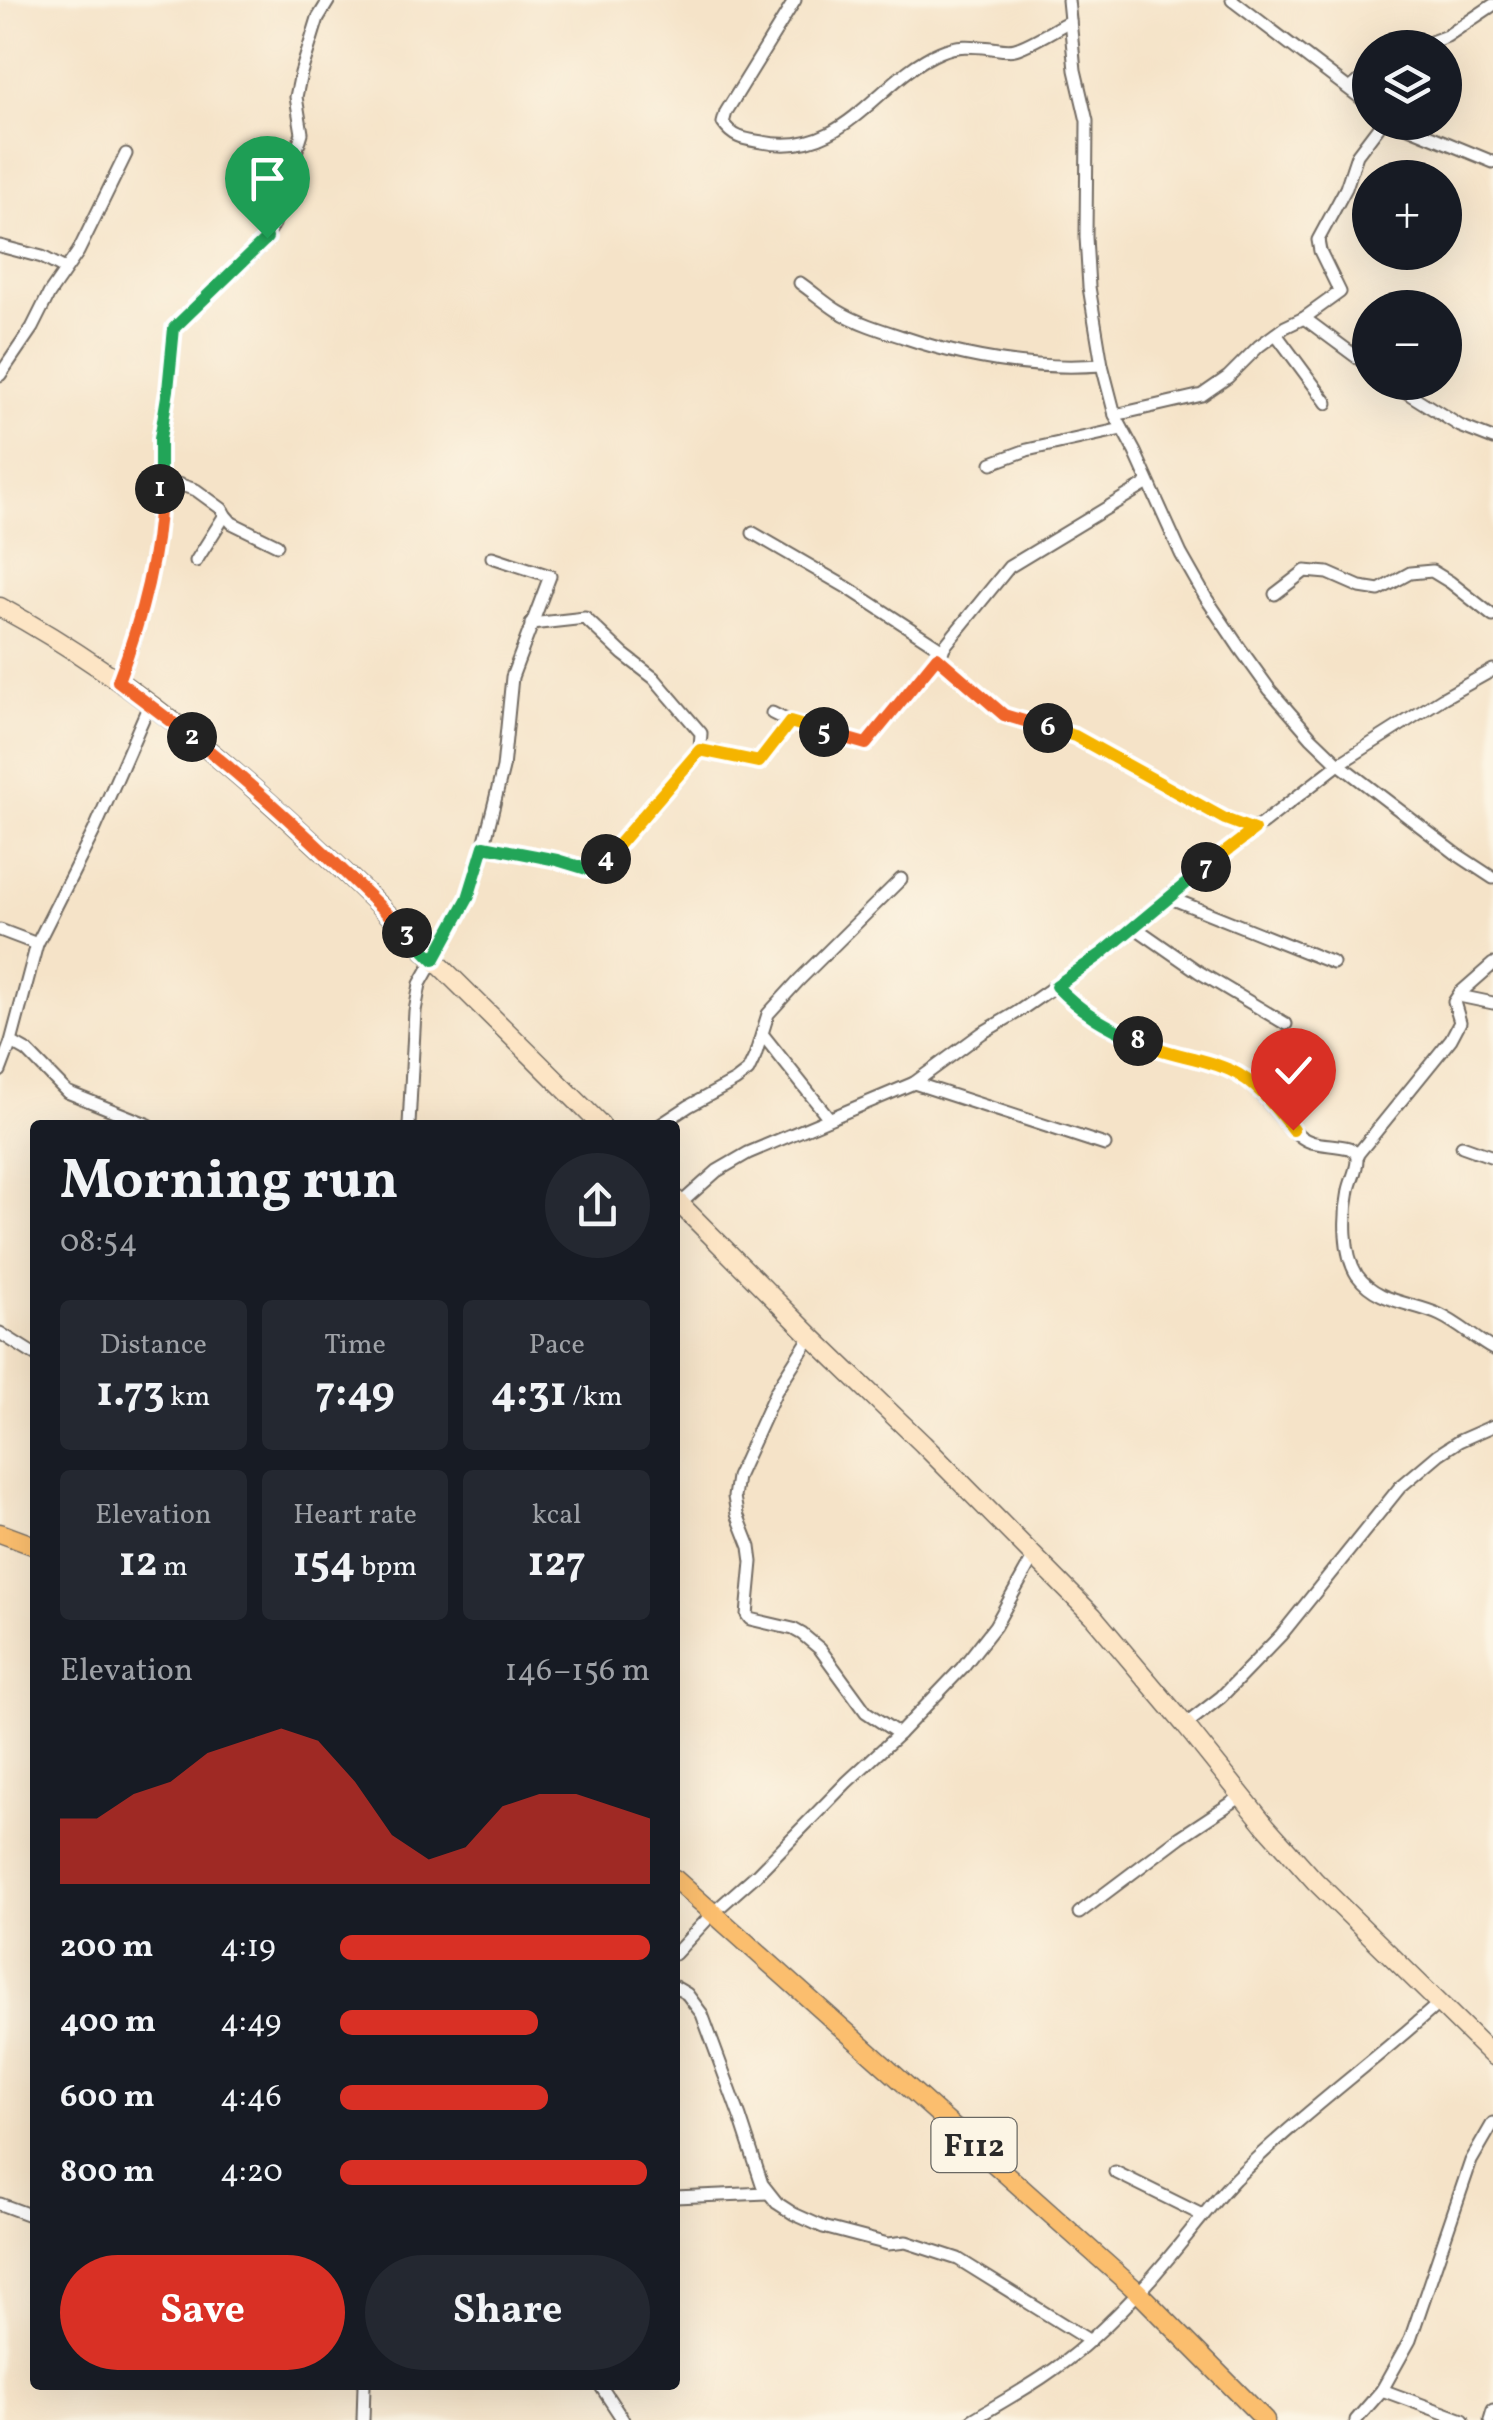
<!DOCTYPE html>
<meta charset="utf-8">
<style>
body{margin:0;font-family:Vollkorn,serif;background:#242831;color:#f1f3f6;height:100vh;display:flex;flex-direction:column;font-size:38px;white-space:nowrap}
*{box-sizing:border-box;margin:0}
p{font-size:32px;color:#9ea1a6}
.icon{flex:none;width:55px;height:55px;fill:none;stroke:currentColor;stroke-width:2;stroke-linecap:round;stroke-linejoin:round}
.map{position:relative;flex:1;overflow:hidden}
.details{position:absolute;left:30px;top:1120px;width:650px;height:1270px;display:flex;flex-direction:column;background:#171b24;border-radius:10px;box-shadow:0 10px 40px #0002}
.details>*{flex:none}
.buttons{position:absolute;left:1352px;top:30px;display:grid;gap:20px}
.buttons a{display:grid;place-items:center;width:110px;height:110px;border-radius:50%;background:#171b24;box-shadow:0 10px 40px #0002;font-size:50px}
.pin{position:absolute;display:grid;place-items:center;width:85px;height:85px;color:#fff;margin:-102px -42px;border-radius:50% 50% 50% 0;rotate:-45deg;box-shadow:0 0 10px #0007}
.pin .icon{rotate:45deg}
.km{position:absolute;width:50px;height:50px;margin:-25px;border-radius:50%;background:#222;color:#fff;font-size:28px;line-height:50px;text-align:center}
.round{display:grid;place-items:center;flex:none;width:105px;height:105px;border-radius:52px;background:#242831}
.head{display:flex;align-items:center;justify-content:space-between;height:170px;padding:0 30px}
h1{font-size:55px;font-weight:700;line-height:75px}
.figures{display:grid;grid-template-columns:repeat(3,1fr);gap:15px;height:170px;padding:10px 30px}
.figures div{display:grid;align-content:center;border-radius:10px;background:#242831;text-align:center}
.figures b{font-size:42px;font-weight:700}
.figures small{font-size:28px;font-weight:400}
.figures p{font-size:28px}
.chart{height:280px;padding:20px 30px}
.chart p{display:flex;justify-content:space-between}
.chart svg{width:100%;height:180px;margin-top:10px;fill:#d93025;opacity:.7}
.cta{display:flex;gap:20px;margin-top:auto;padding:20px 30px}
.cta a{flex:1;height:115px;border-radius:60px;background:#d93025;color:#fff;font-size:40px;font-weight:700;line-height:115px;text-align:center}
.cta a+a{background:#242831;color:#f1f3f6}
ul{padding:0 30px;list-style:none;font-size:32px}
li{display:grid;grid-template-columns:160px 120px 1fr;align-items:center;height:75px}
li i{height:25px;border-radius:12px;background:#d93025}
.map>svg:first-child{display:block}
</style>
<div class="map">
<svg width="1493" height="2420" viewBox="0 0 1493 2420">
<rect width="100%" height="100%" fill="#fcf5e5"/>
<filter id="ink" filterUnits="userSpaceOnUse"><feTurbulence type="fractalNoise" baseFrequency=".01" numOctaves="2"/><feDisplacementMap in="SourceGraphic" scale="20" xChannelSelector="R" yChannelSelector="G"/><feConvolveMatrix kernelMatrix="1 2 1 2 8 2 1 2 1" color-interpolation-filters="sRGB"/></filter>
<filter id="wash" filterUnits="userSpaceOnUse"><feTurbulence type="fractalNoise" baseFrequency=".0048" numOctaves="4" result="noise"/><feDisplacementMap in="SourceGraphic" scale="40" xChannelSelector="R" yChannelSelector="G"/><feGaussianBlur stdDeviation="2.25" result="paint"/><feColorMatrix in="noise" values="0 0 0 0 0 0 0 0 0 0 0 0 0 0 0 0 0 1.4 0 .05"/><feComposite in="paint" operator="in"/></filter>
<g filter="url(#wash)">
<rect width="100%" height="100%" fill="#f5e3c8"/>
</g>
<g filter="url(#ink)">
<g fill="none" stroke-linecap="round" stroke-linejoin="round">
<g stroke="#726b62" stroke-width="15">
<g id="minor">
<path d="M795 0 726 112 723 123C733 138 744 139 762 142 846 159 876 79 940 52 958 44 973 46 992 48 999 49 1008 51 1015 49 1032 44 1054 29 1070 21"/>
<path d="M1068 0 1075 70 1087 121 1086 237 1089 287 1102 365 1115 415 1135 452 1181 554 1206 598 1239 647 1270 690 1311 737 1339 764 1458 855 1493 878"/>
<path d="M1232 0 1370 105"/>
<path d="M1415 48 1447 36 1493 5"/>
<path d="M1350 89 1370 72"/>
<path d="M1396 122 1493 162"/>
<path d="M0 246 42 257 65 269"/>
<path d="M800 283C813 292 825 303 838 311 858 323 881 330 903 337 968 359 1033 370 1102 365"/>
<path d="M1304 318 1370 367"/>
<path d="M1276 334 1327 403"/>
<path d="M0 375 32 328 49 294 78 252 126 154"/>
<path d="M1390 382 1460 426 1493 439"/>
<path d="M1115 415 1202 395 1228 377 1259 346 1285 327 1304 318 1340 292 1320 251 1318 240 1346 188 1357 155 1382 122"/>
<path d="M992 463 1027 450 1122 429"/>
<path d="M160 478 196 490 222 509 225 515 232 523 277 545"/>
<path d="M753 533 848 588 943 650"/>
<path d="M196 561 225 515"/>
<path d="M1275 594 1305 571 1328 573 1360 587 1379 590 1410 573 1432 571 1450 582 1493 616"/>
<path d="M937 657 1004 715 1075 736 1225 819 1254 830"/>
<path d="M118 681 133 643 151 570 160 496V439L168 390 173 328 258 249 274 224 302 133 296 97 301 73 318 18 329 0"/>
<path d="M772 713 790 722 865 744 1009 567 1148 483"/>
<path d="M700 749 759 762 790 722"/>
<path d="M484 846 557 860 590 869 605 860 700 749 701 733 654 678 623 654 585 618 531 624"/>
<path d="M1168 897 1333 963"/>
<path d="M1133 926 1199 972 1286 1024"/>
<path d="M0 930 37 944"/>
<path d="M1057 986C1082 1013 1112 1032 1147 1045 1179 1057 1215 1059 1243 1078 1266 1092 1288 1135 1311 1142 1323 1145 1337 1145 1349 1148 1355 1152 1357 1152 1357 1160 1357 1170 1351 1180 1349 1190 1344 1215 1343 1253 1357 1275 1377 1303 1412 1302 1440 1315 1459 1324 1475 1339 1493 1349"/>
<path d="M1460 993 1464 997 1493 1003"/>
<path d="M763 1035 829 1118"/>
<path d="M11 1042 27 1051 67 1092 149 1125"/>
<path d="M0 1071 11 1042 37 944 94 831 149 705"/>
<path d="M914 1083 1105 1145"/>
<path d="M409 1125 415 1011 420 984 468 898 481 857 503 768 512 677 550 576 492 557"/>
<path d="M660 1125 689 1106 735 1081 748 1071 755 1056 768 1014 799 980 901 879"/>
<path d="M1462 1146 1493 1157"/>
<path d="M1357 1155 1451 1039 1460 1022 1454 1002 1460 993 1493 964"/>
<path d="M680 1204 717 1171 748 1153 914 1083 982 1033 1016 1013 1100 955 1168 897 1339 764 1443 698 1493 670"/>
<path d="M0 1333 35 1355"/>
<path d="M811 1336 776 1391 737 1477 734 1497 737 1514 750 1547 752 1562 747 1615 750 1619 793 1629 802 1634 820 1649 866 1712 899 1734"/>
<path d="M1185 1725 1221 1697 1281 1635 1400 1487 1439 1454 1459 1441 1493 1426"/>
<path d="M1079 1913 1180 1837 1242 1796"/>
<path d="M675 1954 714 1912 756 1875 847 1782 899 1734 962 1668 995 1626 1034 1556"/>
<path d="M675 1987 687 1994 702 2014 740 2117 762 2184 777 2203 794 2214 823 2227 888 2244 906 2242 958 2259 1090 2341"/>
<path d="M1115 2172 1202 2215"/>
<path d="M675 2197 767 2193"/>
<path d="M0 2204 35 2217"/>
<path d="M600 2385 623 2420"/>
<path d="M1382 2390 1463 2420"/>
<path d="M363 2420 364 2385"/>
<path d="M972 2420C1010 2397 1053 2374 1086 2344 1114 2319 1142 2290 1166 2261 1189 2234 1210 2205 1235 2179 1299 2116 1371 2064 1438 2004"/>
<path d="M1356 2420 1382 2390 1410 2340 1471 2161 1493 2123"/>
<path d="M1490 2420 1493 2410"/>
</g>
</g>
<g stroke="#726b62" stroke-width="21">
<g id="secondary">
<path d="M0 607C150 688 276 804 396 922 465 990 533 1057 601 1125"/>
<path d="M675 1199 811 1336 923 1444 1093 1616 1185 1725 1266 1826 1315 1881 1493 2056"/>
</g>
</g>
<g stroke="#726b62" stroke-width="21">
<g id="primary">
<path d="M0 1533 35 1546"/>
<path d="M675 1879 1138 2292 1265 2420"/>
</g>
</g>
<use href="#minor" stroke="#fff" stroke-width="11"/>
<use href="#secondary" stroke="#fde5c5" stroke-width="18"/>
<use href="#primary" stroke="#fbbe6e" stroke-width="18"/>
</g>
</g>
<g fill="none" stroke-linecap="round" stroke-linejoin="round" filter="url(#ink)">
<g stroke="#fff" stroke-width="20">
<path id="split-1" d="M160 489V439L168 390 174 328 267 238"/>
</g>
<g stroke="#fff" stroke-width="20">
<path id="split-2" d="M160 489C159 554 141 621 118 681L192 737"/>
</g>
<g stroke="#fff" stroke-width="20">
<path id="split-3" d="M192 737C268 797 338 865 407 933"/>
</g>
<g stroke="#fff" stroke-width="20">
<path id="split-4" d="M407 933 434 960 468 898 484 846 557 860 590 870 606 859"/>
</g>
<g stroke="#fff" stroke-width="20">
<path id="split-5" d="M606 859 700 750 759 762 790 722 824 732"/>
</g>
<g stroke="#fff" stroke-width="20">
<path id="split-6" d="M824 732 866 744 937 657 1004 715 1048 728"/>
</g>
<g stroke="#fff" stroke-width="20">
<path id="split-7" d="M1048 728 1075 736 1225 819 1254 830 1206 867"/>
</g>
<g stroke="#fff" stroke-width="20">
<path id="split-8" d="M1138 1041C1105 1025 1082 1013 1056 986L1100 955 1206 867"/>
</g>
<g stroke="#fff" stroke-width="20">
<path id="split-9" d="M1138 1041C1167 1055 1201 1057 1230 1070 1257 1082 1275 1107 1293 1130"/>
</g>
<use href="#split-1" stroke="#22a559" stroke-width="12"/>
<use href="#split-2" stroke="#f0652b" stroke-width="12"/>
<use href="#split-3" stroke="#f0652b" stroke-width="12"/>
<use href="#split-4" stroke="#22a559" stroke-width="12"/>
<use href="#split-5" stroke="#f5b400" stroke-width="12"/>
<use href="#split-6" stroke="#f0652b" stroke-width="12"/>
<use href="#split-7" stroke="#f5b400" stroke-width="12"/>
<use href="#split-8" stroke="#22a559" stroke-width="12"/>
<use href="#split-9" stroke="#f5b400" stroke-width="12"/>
</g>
<g text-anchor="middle" stroke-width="9" stroke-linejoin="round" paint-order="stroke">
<rect fill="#fcf5e5" stroke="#6a6863" stroke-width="2.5" x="931.5" y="2118" width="85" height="54" rx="8"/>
<g font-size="32" font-weight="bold" fill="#2b2b2b">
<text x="974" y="2156">F112</text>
</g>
</g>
</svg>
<div class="buttons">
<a><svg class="icon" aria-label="layers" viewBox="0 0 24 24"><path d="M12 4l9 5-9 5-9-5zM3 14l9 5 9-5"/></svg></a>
<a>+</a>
<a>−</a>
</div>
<div class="pin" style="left:267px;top:238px;background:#1e9e55"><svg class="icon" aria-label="arrive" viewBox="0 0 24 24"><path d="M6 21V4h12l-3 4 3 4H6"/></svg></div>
<div class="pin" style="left:1293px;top:1130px;background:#d93025"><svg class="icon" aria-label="check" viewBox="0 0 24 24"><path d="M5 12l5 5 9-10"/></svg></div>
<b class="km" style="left:160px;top:489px">1</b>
<b class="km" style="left:192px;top:737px">2</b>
<b class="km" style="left:407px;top:933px">3</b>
<b class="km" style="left:606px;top:859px">4</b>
<b class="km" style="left:824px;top:732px">5</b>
<b class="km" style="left:1048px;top:728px">6</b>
<b class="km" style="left:1206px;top:867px">7</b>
<b class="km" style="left:1138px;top:1041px">8</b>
<section class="details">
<div class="head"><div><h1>Morning run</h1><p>08:54</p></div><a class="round"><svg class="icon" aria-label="share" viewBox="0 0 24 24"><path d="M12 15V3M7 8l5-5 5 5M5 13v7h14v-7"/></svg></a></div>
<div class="figures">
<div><p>Distance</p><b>1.73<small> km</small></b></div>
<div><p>Time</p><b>7:49</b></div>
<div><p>Pace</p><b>4:31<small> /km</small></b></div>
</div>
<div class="figures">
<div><p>Elevation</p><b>12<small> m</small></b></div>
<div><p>Heart rate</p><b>154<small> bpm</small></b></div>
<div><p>kcal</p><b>127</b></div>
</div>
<div class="chart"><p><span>Elevation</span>146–156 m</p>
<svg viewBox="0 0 160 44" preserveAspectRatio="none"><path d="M0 44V28L10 28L20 22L30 19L40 12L50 9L60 6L70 9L80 19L90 32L100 38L110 35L120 25L130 22L140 22L150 25L160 28V44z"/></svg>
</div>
<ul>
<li><b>200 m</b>4:19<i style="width:100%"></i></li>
<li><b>400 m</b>4:49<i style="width:64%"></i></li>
<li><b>600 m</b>4:46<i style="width:67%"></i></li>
<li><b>800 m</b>4:20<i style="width:99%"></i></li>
</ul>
<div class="cta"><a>Save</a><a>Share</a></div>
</section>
</div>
